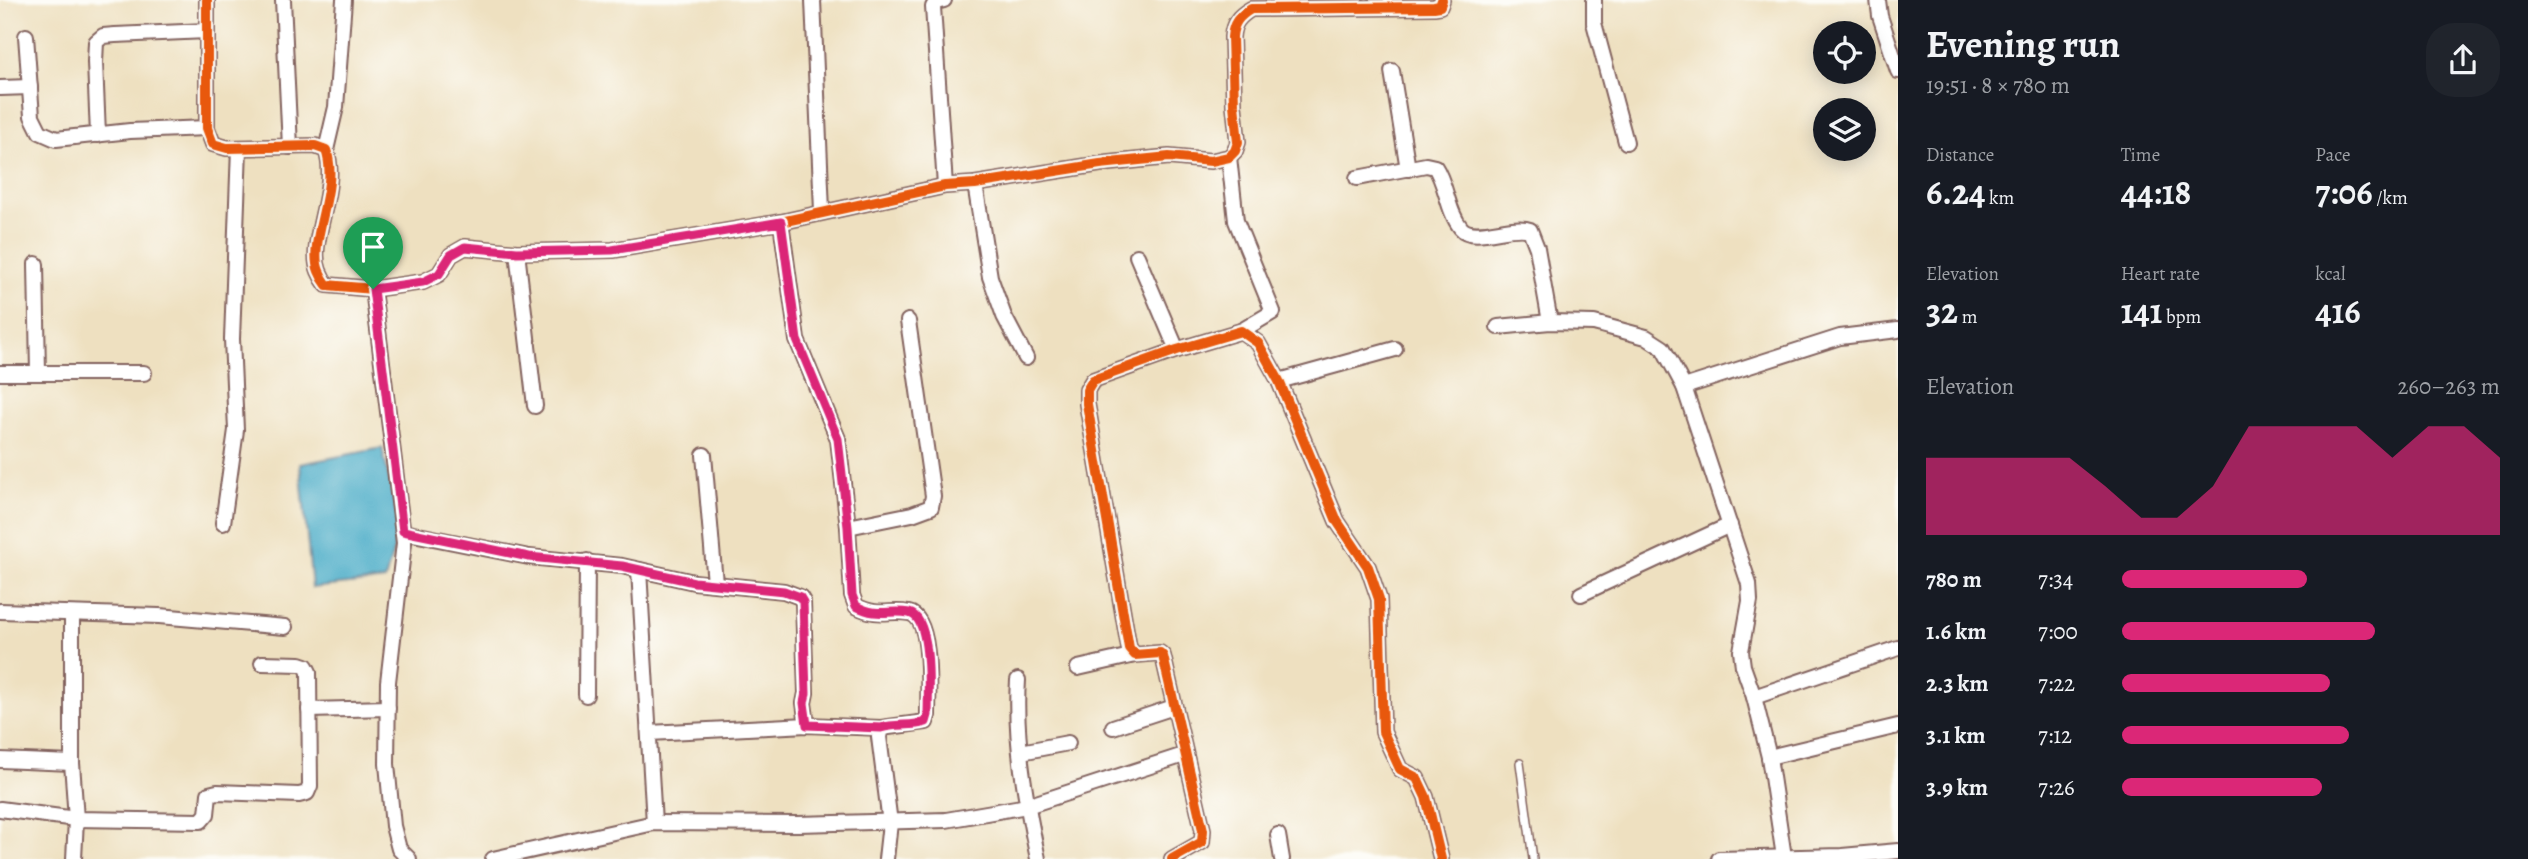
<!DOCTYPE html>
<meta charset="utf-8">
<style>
body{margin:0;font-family:Alegreya,serif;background:#20242c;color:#f1f3f6;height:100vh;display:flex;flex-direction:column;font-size:26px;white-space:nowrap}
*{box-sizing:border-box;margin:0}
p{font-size:23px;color:#9ea1a6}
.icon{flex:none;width:38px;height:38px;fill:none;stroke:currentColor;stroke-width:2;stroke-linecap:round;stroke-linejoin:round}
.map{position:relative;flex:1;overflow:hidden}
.details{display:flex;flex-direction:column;background:#171b24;width:630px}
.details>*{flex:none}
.tools{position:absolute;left:1813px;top:21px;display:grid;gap:14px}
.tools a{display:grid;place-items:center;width:63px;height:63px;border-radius:50%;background:#171b24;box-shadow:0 4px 18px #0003;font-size:35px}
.pin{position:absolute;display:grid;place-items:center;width:60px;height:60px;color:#fff;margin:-72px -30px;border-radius:50% 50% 50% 0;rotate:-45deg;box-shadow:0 0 7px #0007}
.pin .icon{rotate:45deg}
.round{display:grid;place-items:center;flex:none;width:74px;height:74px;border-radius:28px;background:#20242c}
.headline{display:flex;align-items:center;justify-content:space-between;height:119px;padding:0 28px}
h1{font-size:38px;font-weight:600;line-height:52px}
.figures{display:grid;grid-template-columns:repeat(3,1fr);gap:10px;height:119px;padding:7px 28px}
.figures div{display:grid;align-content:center}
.figures b{font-size:35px;font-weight:600}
.figures small{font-size:19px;font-weight:400}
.figures p{font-size:19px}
.chart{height:196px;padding:14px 28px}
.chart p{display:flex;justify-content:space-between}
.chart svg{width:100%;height:126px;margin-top:7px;fill:#db2777;opacity:.7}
ul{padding:0 28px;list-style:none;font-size:23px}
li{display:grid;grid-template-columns:112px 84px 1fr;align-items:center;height:52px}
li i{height:18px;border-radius:9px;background:#db2777}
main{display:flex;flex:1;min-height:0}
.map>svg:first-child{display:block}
</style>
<main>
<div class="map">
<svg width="1898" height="859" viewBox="0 0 1898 859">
<rect width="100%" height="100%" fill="#fdfcf7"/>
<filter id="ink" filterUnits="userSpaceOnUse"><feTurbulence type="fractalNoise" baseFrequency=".0143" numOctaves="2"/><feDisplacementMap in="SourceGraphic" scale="14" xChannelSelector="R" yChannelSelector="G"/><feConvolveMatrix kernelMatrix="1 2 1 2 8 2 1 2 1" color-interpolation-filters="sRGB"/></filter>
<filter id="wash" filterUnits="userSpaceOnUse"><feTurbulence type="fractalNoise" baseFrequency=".00686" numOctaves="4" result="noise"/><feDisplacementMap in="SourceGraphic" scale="28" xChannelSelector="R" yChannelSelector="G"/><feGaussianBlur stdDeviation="1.57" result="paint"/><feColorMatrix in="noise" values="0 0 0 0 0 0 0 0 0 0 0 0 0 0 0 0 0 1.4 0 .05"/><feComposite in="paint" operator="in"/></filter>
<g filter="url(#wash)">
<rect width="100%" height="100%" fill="#eee0c0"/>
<path fill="#48acc8" stroke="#49667a" stroke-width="2" d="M382 448 400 527 385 580 312 588 300 464Z"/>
</g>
<g filter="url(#ink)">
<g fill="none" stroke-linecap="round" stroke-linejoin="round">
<g stroke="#83635f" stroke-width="10">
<path id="service" d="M1520 763 1533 859"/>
</g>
<g stroke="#83635f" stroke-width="18">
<g id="minor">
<path d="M207 0V128L213 144 227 148 315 146 326 150C340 188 307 242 319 271 321 276 324 281 327 285L373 289 423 282 439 274 451 255 465 247 517 252 613 250 781 222 945 186 975 184 1100 164 1169 157 1211 161 1229 157 1235 151 1238 142 1234 105 1232 37C1233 23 1239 16 1251 9L1434 7 1440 6 1442 0"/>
<path d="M283 0 290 147"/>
<path d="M813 0 822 211"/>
<path d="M944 0 936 2 933 7 945 186"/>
<path d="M1594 0V23L1626 142"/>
<path d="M1878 0 1880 16 1898 71"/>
<path d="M26 36 32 116 40 132 56 139 130 131 207 128"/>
<path d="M1392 71 1408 169"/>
<path d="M0 88 30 87"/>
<path d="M98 135 95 62 96 42 103 36 115 35 207 31"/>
<path d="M326 150 336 107 344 0"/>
<path d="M1229 157 1236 221 1273 312 1241 331"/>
<path d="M1357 178 1426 165 1435 167C1447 185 1447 211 1461 228 1473 243 1512 223 1530 230L1537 248 1550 322"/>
<path d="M975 184 990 277 1004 316 1026 358"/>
<path d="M781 222 797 340 838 439 848 527 852 595 856 606C880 618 889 609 909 613 933 618 928 695 928 715L926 722 881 728 879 737 890 823 886 859"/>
<path d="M517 252 535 406"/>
<path d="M1137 256 1177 350"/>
<path d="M36 264 38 373"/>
<path d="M373 289 404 543 388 682 387 764 393 826 399 849 409 859"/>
<path d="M1498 327 1550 322 1594 323 1646 337 1663 348 1684 387 1749 584 1750 601 1741 651 1743 666 1754 697 1769 757 1784 857"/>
<path d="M0 373H144"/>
<path d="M1279 381 1395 349"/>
<path d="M1684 387 1840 337 1898 330"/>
<path d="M704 455 715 583"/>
<path d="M223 523 236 430 232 339 239 148"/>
<path d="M848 527 912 514 931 507 933 496 908 321"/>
<path d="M403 532 529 557 622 566 694 582 784 591 800 597 803 602 806 693 804 703 807 725"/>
<path d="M639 570 654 823"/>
<path d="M1581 594 1730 525"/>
<path d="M0 611 159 616 285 627"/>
<path d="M72 614V763L76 819 74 859"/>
<path d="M1078 668 1135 655"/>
<path d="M1018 680C1014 739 1026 801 1038 859"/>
<path d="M586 695 587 561"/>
<path d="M1754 697 1898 648"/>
<path d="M309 710 388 708"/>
<path d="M1113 727 1174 707"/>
<path d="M649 733 807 725 881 728"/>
<path d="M1021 752 1068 743"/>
<path d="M1769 757 1898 726"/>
<path d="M0 760 72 763"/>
<path d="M0 809 76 819 201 821 207 814 209 794 217 792 299 795 307 793 310 786 309 672 306 666 300 664 262 663"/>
<path d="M1278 835 1282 859"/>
<path d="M493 859 654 823 798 824 946 820 1027 806 1184 755"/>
<path d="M1172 859 1202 842 1203 830 1163 656 1160 653 1135 655 1129 648 1087 404V390L1093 380 1177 350 1241 331 1258 343 1279 381 1337 521 1368 567 1379 599 1383 732 1400 769 1417 778 1426 797 1441 859"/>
<path d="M1719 859 1842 856 1898 851"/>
</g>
</g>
<use href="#service" stroke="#fff" stroke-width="7"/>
<use href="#minor" stroke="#fff" stroke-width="14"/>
<g stroke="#fdfcf7" stroke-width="15">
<g id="cycleway">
<path d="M207 0V128L213 144 227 148 315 146 326 150C340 188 307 242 319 271 321 276 324 281 327 285L373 289 423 282 439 274 451 255 465 247 517 252 613 250 781 222 945 186 975 184 1100 164 1169 157 1211 161 1229 157 1235 151 1238 142 1234 105 1232 37C1233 23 1239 16 1251 9L1434 7 1440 6 1442 0"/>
<path d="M1172 859 1202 842 1203 830 1163 656 1160 653 1135 655 1129 648 1087 404V390L1093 380 1177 350 1241 331 1258 343 1279 381 1337 521 1368 567 1379 599 1383 732 1400 769 1417 778 1426 797 1441 859"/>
</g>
</g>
<use href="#cycleway" stroke="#e8590c" stroke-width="10"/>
</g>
</g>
<g fill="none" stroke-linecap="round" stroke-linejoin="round" filter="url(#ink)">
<g stroke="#fff" stroke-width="14">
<path id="route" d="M781 222 797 340 838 439 848 527 852 595 856 606C879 618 889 609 909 613 933 618 928 695 928 715L926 722C911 727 896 723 881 728L807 725 804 703 806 693 803 602 800 597 784 591 694 582 622 566 529 557 403 531 373 289 423 282 439 274 451 255 465 247 517 252 612 250Z"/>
</g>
<use href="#route" stroke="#db2777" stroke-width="9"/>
</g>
</svg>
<div class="tools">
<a><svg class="icon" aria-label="locate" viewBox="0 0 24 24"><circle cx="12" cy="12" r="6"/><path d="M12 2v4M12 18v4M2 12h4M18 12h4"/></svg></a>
<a><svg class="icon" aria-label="layers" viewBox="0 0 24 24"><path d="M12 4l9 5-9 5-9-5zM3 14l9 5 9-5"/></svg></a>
</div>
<div class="pin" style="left:373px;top:289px;background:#1e9e55"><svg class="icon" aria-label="arrive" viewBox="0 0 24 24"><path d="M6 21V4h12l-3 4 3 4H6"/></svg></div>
</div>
<section class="details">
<div class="headline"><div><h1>Evening run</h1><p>19:51 · 8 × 780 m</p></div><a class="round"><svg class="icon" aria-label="share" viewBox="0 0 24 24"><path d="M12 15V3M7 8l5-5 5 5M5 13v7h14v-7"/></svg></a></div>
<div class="figures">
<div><p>Distance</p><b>6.24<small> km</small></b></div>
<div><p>Time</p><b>44:18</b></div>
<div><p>Pace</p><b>7:06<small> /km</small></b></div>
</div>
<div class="figures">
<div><p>Elevation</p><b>32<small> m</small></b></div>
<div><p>Heart rate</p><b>141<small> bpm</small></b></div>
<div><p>kcal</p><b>416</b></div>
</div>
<div class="chart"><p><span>Elevation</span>260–263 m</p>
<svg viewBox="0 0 160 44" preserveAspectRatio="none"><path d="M0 44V17L10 17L20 17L30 17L40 17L50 27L60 38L70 38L80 27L90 6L100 6L110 6L120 6L130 17L140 6L150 6L160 17V44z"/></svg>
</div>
<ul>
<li><b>780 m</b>7:34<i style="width:49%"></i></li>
<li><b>1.6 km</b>7:00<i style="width:67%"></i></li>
<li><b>2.3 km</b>7:22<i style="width:55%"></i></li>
<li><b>3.1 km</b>7:12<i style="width:60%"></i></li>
<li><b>3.9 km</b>7:26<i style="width:53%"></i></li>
</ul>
</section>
</main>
